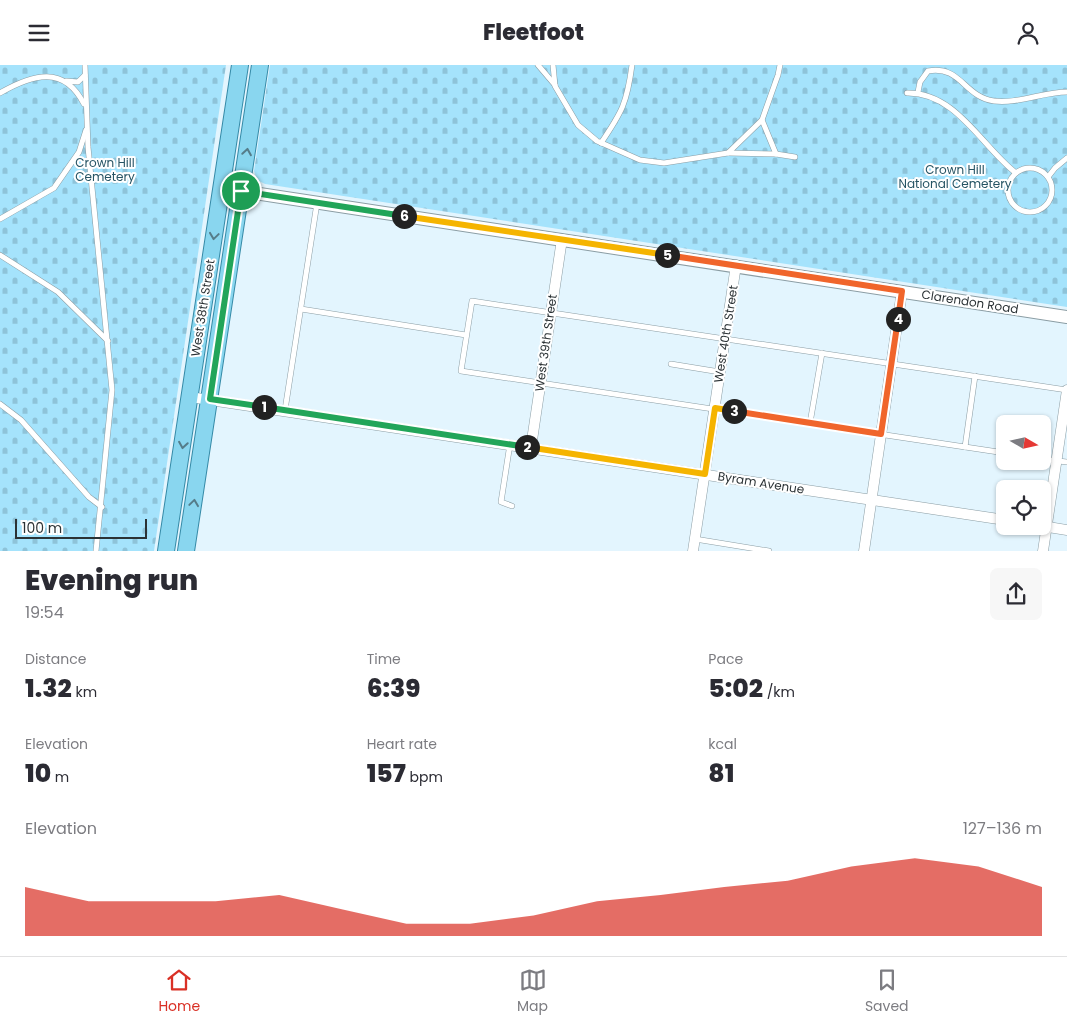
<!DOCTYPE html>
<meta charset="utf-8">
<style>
body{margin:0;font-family:Poppins,sans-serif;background:#f7f7f7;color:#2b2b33;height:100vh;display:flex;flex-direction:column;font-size:19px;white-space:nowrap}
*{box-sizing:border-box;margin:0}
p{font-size:16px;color:#7c7c81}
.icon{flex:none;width:28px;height:28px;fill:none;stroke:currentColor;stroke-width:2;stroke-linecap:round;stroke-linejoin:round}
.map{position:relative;height:486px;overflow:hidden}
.sheet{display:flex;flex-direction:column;background:#fff;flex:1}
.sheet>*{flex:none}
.needle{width:32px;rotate:99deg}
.fabs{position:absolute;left:996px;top:350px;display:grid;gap:10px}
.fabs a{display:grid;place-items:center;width:55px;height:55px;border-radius:8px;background:#fff;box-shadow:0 1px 4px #0004;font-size:25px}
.scale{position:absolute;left:15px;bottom:12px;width:132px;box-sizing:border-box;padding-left:5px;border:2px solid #2b3235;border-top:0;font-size:14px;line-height:18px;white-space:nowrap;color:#2b3235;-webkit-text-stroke:4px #fff;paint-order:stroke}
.pin{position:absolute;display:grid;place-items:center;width:42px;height:42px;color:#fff;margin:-21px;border:2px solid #fff;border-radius:50%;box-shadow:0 1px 5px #0007}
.km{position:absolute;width:25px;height:25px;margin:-12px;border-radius:50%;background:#222;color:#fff;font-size:14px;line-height:25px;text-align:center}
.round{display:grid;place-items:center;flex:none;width:52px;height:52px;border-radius:8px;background:#f7f7f7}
.summary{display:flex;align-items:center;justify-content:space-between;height:85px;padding:0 25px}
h1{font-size:28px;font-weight:800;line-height:38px}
.figures{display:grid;grid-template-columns:repeat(3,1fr);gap:8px;height:85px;padding:5px 25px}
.figures div{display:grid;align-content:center}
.figures b{font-size:25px;font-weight:800}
.figures small{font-size:14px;font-weight:400}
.figures p{font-size:14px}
.chart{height:140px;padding:10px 25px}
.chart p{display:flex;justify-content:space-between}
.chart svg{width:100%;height:90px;margin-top:5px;fill:#d93025;opacity:.7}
header{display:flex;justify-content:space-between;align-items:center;height:65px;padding:0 25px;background:#fff;font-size:22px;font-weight:800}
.menu{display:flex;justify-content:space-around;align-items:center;height:70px;border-top:1px solid #e1e1e2;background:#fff;font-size:14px;color:#7c7c81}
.menu a{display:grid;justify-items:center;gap:2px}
.menu .on{color:#d93025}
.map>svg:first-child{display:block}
</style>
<header><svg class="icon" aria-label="menu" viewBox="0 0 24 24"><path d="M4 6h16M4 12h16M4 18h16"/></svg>Fleetfoot<svg class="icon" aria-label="person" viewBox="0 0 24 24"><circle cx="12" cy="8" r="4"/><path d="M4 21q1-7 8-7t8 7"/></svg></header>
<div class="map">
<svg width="1067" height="486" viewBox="0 0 1067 486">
<defs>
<pattern id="cemetery-stones" width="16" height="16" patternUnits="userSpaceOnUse" patternTransform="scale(1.25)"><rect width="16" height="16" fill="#a5e3fc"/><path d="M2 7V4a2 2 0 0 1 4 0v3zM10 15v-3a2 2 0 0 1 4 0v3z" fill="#8ec3d9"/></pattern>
</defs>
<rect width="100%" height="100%" fill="#e3f5fe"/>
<g fill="url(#cemetery-stones)">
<path d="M0 0H226L154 486H0Z"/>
<path d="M270 0H1067V242L265 119 257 115 254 106Z"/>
</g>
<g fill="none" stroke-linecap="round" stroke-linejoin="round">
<g stroke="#8b9da4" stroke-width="6">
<g id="service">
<path d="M85 0 88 82 112 325 96 486"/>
<path d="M538 0 555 20"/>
<path d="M553 0 555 21 578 60 597 76 640 95 664 98 728 88 762 55 778 10 780 0"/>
<path d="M66 16 78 17 85 10"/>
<path d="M918 27 920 17 928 6C961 0 964 32 994 36 1018 39 1043 27 1067 27"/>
<path d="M0 28C33 9 64 0 84 39"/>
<path d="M907 28C956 27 982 82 1016 108"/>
<path d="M762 55 776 89"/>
<path d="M601 78C622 47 627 38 632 0"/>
<path d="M728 88 776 89 795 92"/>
<circle cx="1030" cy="125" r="22"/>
<path d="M1048 112 1055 103 1067 93"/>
<path d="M0 154 54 123 79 87 86 65"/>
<path d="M0 190 58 227 108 276"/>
<path d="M301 244 466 270"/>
<path d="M671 299 720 307"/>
<path d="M0 339 21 355 89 432 102 442"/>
<path d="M285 345 317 138"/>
<path d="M810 358 822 288"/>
<path d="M510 379 501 437 512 441"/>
<path d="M965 382 975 311"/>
<path d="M1005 388 461 306 472 236 1067 325"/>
<path d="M1042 394 1067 397"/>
<path d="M695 474 769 486"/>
</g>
</g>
<g stroke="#8b9da4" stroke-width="11">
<g id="minor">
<path d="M190 332 1005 455"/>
<path d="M531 382 562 174"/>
<path d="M1042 461 1067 465"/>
<path d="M693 486 736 200"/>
<path d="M864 486 902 226"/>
<path d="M1043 486 1067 325"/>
</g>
</g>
<g stroke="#8b9da4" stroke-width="14">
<path id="tertiary" d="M221 123 1067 252"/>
</g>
<g stroke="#358aa7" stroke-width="18">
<g id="primary">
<path d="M166 486 240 0"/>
<path d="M186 486 260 0"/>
</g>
</g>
<use href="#service" stroke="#fff" stroke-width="5"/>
<use href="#minor" stroke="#fff" stroke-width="10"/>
<use href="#tertiary" stroke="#fff" stroke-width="12"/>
<use href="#primary" stroke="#89d6ef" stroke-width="16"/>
</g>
<defs><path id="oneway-chevron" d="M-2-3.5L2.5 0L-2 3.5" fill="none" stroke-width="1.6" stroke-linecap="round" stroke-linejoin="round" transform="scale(1.25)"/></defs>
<g stroke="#557c89">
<use href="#oneway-chevron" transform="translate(247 87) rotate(-81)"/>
<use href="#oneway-chevron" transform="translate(214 171) rotate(98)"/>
<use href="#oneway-chevron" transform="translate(183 380) rotate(99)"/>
<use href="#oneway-chevron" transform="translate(194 438) rotate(-82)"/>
</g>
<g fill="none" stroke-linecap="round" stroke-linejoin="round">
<g stroke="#fff" stroke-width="10">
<path id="split-1" d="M241 126 210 334 264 342"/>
</g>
<g stroke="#fff" stroke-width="10">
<path id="split-2" d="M264 342 527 382"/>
</g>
<g stroke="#fff" stroke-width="10">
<path id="split-3" d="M527 382 705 409 715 343 734 346"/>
</g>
<g stroke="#fff" stroke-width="10">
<path id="split-4" d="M734 346 881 369 898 254"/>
</g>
<g stroke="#fff" stroke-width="10">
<path id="split-5" d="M667 190 902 226 898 254"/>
</g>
<g stroke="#fff" stroke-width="10">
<path id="split-6" d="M404 151 667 190"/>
</g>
<g stroke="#fff" stroke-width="10">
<path id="split-7" d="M241 126 404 151"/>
</g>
<use href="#split-1" stroke="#22a559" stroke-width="6"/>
<use href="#split-2" stroke="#22a559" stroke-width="6"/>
<use href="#split-3" stroke="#f5b400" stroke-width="6"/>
<use href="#split-4" stroke="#f0652b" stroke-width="6"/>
<use href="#split-5" stroke="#f0652b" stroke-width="6"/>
<use href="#split-6" stroke="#f5b400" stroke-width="6"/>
<use href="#split-7" stroke="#22a559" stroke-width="6"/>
</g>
<g text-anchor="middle" stroke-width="4" stroke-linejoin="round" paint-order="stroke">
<g font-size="12" fill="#265464" stroke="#fff">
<text x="105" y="102">Crown Hill<tspan x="105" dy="14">Cemetery</tspan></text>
<text x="955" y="109">Crown Hill<tspan x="955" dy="14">National Cemetery</tspan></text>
</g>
<g font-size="12" fill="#2b3235" stroke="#fff">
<text transform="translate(970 237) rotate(9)" y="4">Clarendon Road</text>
<text transform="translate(203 243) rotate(-81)" y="4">West 38th Street</text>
<text transform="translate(726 269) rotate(-81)" y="4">West 40th Street</text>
<text transform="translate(546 278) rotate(-82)" y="4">West 39th Street</text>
<text transform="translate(761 418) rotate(9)" y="4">Byram Avenue</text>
</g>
</g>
</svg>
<div class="fabs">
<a><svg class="needle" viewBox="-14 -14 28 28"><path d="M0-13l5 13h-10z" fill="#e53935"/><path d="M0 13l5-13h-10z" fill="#7c7c81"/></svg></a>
<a><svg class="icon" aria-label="locate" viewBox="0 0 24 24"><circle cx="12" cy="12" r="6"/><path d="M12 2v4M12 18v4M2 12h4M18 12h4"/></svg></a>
</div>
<div class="scale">100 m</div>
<div class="pin" style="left:241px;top:126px;background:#1e9e55"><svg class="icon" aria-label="arrive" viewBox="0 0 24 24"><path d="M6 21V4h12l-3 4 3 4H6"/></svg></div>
<b class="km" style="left:264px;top:342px">1</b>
<b class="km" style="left:527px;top:382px">2</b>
<b class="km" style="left:734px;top:346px">3</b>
<b class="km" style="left:898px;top:254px">4</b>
<b class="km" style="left:667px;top:190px">5</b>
<b class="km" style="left:404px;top:151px">6</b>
</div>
<section class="sheet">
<div class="summary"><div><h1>Evening run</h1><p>19:54</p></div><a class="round"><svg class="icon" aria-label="share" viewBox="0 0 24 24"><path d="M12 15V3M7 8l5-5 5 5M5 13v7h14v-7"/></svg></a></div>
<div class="figures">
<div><p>Distance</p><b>1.32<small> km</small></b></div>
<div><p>Time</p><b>6:39</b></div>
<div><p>Pace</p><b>5:02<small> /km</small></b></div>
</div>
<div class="figures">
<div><p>Elevation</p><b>10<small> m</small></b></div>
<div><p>Heart rate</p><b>157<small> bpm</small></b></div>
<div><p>kcal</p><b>81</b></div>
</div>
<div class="chart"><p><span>Elevation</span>127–136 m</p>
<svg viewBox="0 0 160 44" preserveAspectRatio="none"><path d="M0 44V20L10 27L20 27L30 27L40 24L50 31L60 38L70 38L80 34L90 27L100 24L110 20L120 17L130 10L140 6L150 10L160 20V44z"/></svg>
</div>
</section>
<nav class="menu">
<a class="on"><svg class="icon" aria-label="home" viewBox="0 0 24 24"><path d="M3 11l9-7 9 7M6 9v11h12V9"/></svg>Home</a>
<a><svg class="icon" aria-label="map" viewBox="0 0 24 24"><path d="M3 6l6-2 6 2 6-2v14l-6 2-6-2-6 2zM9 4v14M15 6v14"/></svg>Map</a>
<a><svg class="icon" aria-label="saved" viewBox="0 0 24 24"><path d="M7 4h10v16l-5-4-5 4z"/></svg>Saved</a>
</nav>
